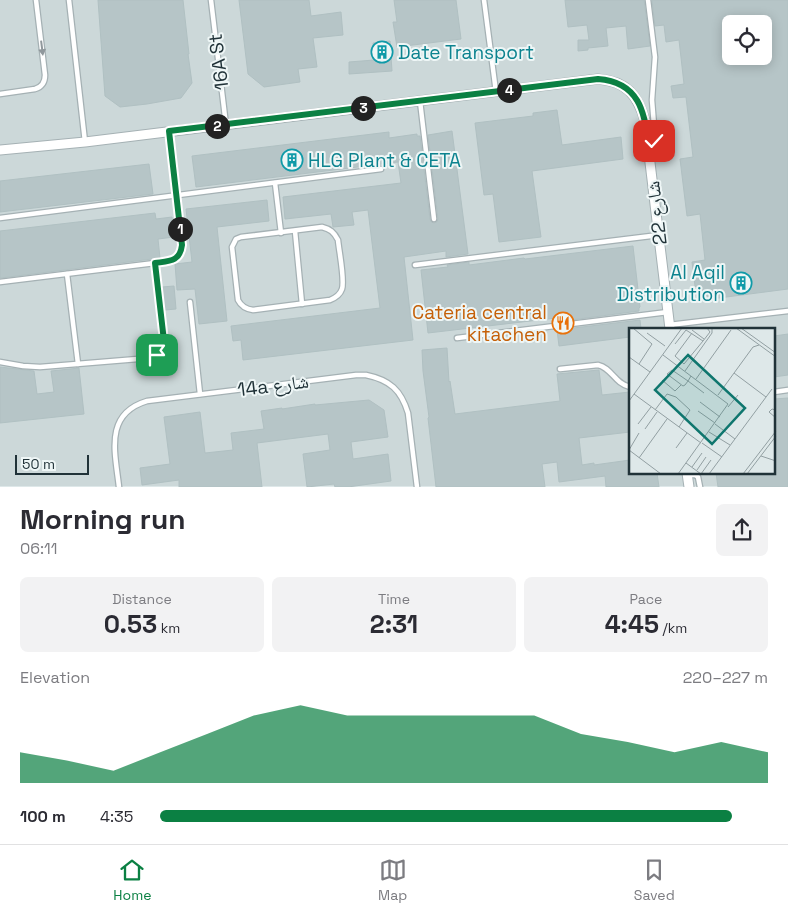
<!DOCTYPE html>
<meta charset="utf-8">
<style>
body{margin:0;font-family:"Space Grotesk","Noto Naskh Arabic",sans-serif;background:#f2f2f3;color:#2b2b33;height:100vh;display:flex;flex-direction:column;font-size:19px;white-space:nowrap}
*{box-sizing:border-box;margin:0}
p{font-size:16px;color:#7c7c81}
.icon{flex:none;width:28px;height:28px;fill:none;stroke:currentColor;stroke-width:2;stroke-linecap:round;stroke-linejoin:round}
.map{position:relative;height:487px;overflow:hidden}
.drawer{display:flex;flex-direction:column;background:#fff;flex:1}
.drawer>*{flex:none}
.tools{position:absolute;left:722px;top:15px;display:grid;gap:10px}
.tools a{display:grid;place-items:center;width:50px;height:50px;border-radius:8px;background:#fff;box-shadow:0 2px 12px #0003;font-size:25px}
.scale{position:absolute;left:15px;bottom:12px;width:74px;box-sizing:border-box;padding-left:5px;border:2px solid #203238;border-top:0;font-size:14px;line-height:18px;white-space:nowrap;color:#203238;-webkit-text-stroke:4px #eef6f6;paint-order:stroke}
.pin{position:absolute;display:grid;place-items:center;width:42px;height:42px;color:#fff;margin:-21px;border-radius:10px;box-shadow:0 2px 8px #0006}
.km{position:absolute;width:25px;height:25px;margin:-12px;border-radius:50%;background:#222;color:#fff;font-size:14px;line-height:25px;text-align:center}
.round{display:grid;place-items:center;flex:none;width:52px;height:52px;border-radius:8px;background:#f2f2f3}
.headline{display:flex;align-items:center;justify-content:space-between;height:85px;padding:0 20px}
h1{font-size:28px;font-weight:800;line-height:38px}
.stats{display:grid;grid-template-columns:repeat(3,1fr);gap:8px;height:85px;padding:5px 20px}
.stats div{display:grid;align-content:center;border-radius:8px;background:#f2f2f3;text-align:center}
.stats b{font-size:25px;font-weight:800}
.stats small{font-size:14px;font-weight:400}
.stats p{font-size:14px}
.chart{height:140px;padding:10px 20px}
.chart p{display:flex;justify-content:space-between}
.chart svg{width:100%;height:90px;margin-top:5px;fill:#0b8043;opacity:.7}
ul{padding:0 20px;list-style:none;font-size:16px}
li{display:grid;grid-template-columns:80px 60px 1fr;align-items:center;height:38px}
li i{height:12px;border-radius:6px;background:#0b8043}
.menu{display:flex;justify-content:space-around;align-items:center;height:70px;border-top:1px solid #e1e1e2;background:#fff;font-size:14px;color:#7c7c81}
.menu a{display:grid;justify-items:center;gap:2px}
.menu .active{color:#0b8043}
.map>svg:first-child{display:block}
</style>
<div class="map">
<svg width="788" height="487" viewBox="0 0 788 487">
<rect width="100%" height="100%" fill="#dee8e9"/>
<path fill="#ccd8d9" fill-rule="evenodd" d="M0 0H788V486H0ZM731 24H764V56H731ZM630 329H774V473H630Z"/>
<g fill="#b6c5c7" stroke="#b0c0c2" fill-rule="evenodd">
<path d="M98 0H183L189 54H188L192 83 181 98 147 104 120 107 105 96Z"/>
<path d="M239 0H309L311 16 341 12 343 35 313 38 317 67 298 69 300 82 264 87 248 74Z"/>
<path d="M394 0H456L461 39 397 47 393 22H397Z"/>
<path d="M565 0H644L650 46 628 49 626 26 606 28 608 46 588 48V50L578 51V40H589L587 25 568 27Z"/>
<path d="M652 0H788V289L711 299 695 286 692 262 705 260 700 214 687 216 680 159 693 157 686 97 673 98 671 86 684 84 679 40 666 42 664 25 655 26ZM731 24H764V56H731Z"/>
<path d="M390 41 392 71 349 74V62L374 60 373 43Z"/>
<path d="M557 110 562 145 621 137 623 159 532 171 541 237 499 242 493 194 484 195 475 123 533 116V113Z"/>
<path d="M452 131 468 254 446 257V251L404 257 413 340 243 360 241 340 233 341 231 326 380 308 368 210 352 212 354 225 333 227 331 214 285 219 283 197 401 183 398 162 196 187 192 156 389 132V138L417 134V136H420L430 219 431 222 434 223 437 222 438 219 428 135Z"/>
<path d="M149 164 153 194 0 212V181Z"/>
<path d="M267 200 269 221 217 227 227 321 199 324 195 289 177 290 175 264 192 262 186 209Z"/>
<path d="M155 213 156 219 172 217 174 237 158 239 160 258 0 278V231Z"/>
<path d="M633 246 640 307 639 308V311L556 322V318L428 333 421 270 448 267 447 265 469 262V265L524 258 525 259Z"/>
<path d="M174 286 176 309 165 310 162 287Z"/>
<path d="M640 320 641 329H630V337L559 346 557 330Z"/>
<path d="M788 334V375L774 377V336Z"/>
<path d="M447 348 449 382 450 381 455 414 560 401 557 374 599 370 602 395 630 392V432L579 438 582 465 594 463V465L630 460V473H657L659 487H606L605 476 559 482 557 462 542 464 545 487H436L428 418 429 417 423 371 422 350Z"/>
<path d="M0 367 34 371 37 394 54 392 51 371 79 368 84 414 0 423Z"/>
<path d="M788 398V487H718L716 473H774V399Z"/>
<path d="M369 400 384 410 388 437 351 442 353 459 388 454 391 481 348 487H335L334 484 307 487 303 454 330 450 328 434 257 443 262 487H179V480L142 485 140 468 170 464 164 417 200 412 205 453 233 450 231 433 264 429 261 411 282 408V409L315 404V405Z"/>
</g>
<g fill="none" stroke-linecap="round" stroke-linejoin="round">
<g stroke="#a5b1b4" stroke-width="7">
<g id="service">
<path d="M69 0 85 142"/>
<path d="M211 0 226 125"/>
<path d="M484 0 496 92"/>
<path d="M648 0 655 57 652 100 655 138 653 143 649 146"/>
<path d="M0 94 35 89C42 87 45 82 45 75L36 0"/>
<path d="M420 101 434 219"/>
<path d="M275 183 281 233"/>
<path d="M0 218 381 169"/>
<path d="M322 227C330 229 334 232 338 240 339 251 345 280 342 289 340 295 335 298 330 300L253 310C245 309 241 306 238 300L232 247 236 239 241 237Z"/>
<path d="M295 231 302 304"/>
<path d="M415 265 659 235"/>
<path d="M67 274 78 364"/>
<path d="M0 282 155 263C169 261 180 262 182 245L169 131"/>
<path d="M190 302 200 394"/>
<path d="M669 325 788 311"/>
<path d="M457 338 668 312"/>
<path d="M0 362 23 366 40 367 150 358C158 356 163 350 164 341L155 263"/>
<path d="M560 369 598 365C612 368 614 383 630 387"/>
<path d="M774 392 788 390"/>
<path d="M688 475H695L698 477 700 487"/>
<path d="M119 487C115 452 104 414 147 401L356 375H366C390 380 401 390 408 413L417 487"/>
</g>
</g>
<g stroke="#a5b1b4" stroke-width="11">
<g id="minor">
<path d="M0 150 85 142 598 79C626 81 638 95 645 121L670 329"/>
<path d="M687 473 689 487"/>
</g>
</g>
<use href="#service" stroke="#fff" stroke-width="4.5"/>
<use href="#minor" stroke="#fff" stroke-width="9"/>
</g>
<defs><path id="oneway-solid" d="M-6-.8H1V-3.2L6.5 0L1 3.2V.8H-6Z" transform="scale(1.25)"/></defs>
<use fill="#90989c" href="#oneway-solid" transform="translate(42 48) rotate(83)"/>
<g fill="none" stroke-linecap="round" stroke-linejoin="round">
<g stroke="#fff" stroke-width="10">
<path id="route" d="M157 355 162 349 164 341 155 263C169 261 180 262 182 245L169 131 598 79C639 82 645 112 649 146L654 141"/>
</g>
<use href="#route" stroke="#0b8043" stroke-width="6"/>
</g>
<defs>
<g id="building-ring" transform="scale(1.125)"><circle r="9.5" fill="#eef6f6" stroke="#0f9aa8" stroke-width="1.5"/><path d="M-4-6H4V6H1V3H-1V6H-4ZM-2.5-4.3h1.7v1.8h-1.7ZM.8-4.3h1.7v1.8H.8ZM-2.5-1h1.7V.8h-1.7ZM.8-1h1.7V.8H.8Z" fill="#0f9aa8"/></g>
<g id="restaurant-ring" transform="scale(1.125)"><circle r="9.5" fill="#eef6f6" stroke="#e8710a" stroke-width="1.5"/><path d="M-5-6h1v4h1v-4h1v4h1v-4h1v5L-1.5 .5V6h-2V.5L-5-1ZM5-6V6H3V1.5H1.5Q1.5-4 5-6Z" fill="#e8710a"/></g>
</defs>
<g fill-rule="evenodd">
<use href="#building-ring" x="382" y="52"/>
<use href="#building-ring" x="292" y="160"/>
<use href="#building-ring" x="741" y="283"/>
<use href="#restaurant-ring" x="563" y="323"/>
</g>
<g text-anchor="middle" stroke-width="4" stroke-linejoin="round" paint-order="stroke">
<g font-size="19" fill="#0d838f" stroke="#eef6f6" text-anchor="start">
<text x="398" y="59">Date Transport</text>
<text x="308" y="167">HLG Plant &amp; CETA</text>
<text x="725" y="279" text-anchor="end">Al Aqil<tspan x="725" dy="22">Distribution</tspan></text>
</g>
<g font-size="19" fill="#203238" stroke="#eef6f6">
<text transform="translate(218 62) rotate(-97)" y="7">16A St</text>
<text transform="translate(656 213) rotate(-97)" y="7">شارع 22</text>
<text transform="translate(273 385) rotate(-7)" y="7">14a شارع</text>
</g>
<g font-size="19" fill="#c56008" stroke="#eef6f6" text-anchor="end">
<text x="547" y="319">Cateria central<tspan x="547" dy="22">kitachen</tspan></text>
</g>
</g>
<g transform="translate(629 328)">
<rect width="146" height="146" fill="#dee8e9"/>
<path fill="none" stroke="#929fa2" stroke-width="1" d="M4 0 23 16 10 36M107 0 147 29M112 0 147 25M63 2 75 11M18 5 36 18M63 5 46 28 55 36 74 13M74 13 81 4 78 0M46 16 57 2 74 13M34 27 99 76 49 146M0 29 21 44M56 43 83 5V0M105 45 137 69M62 48 59 53 56 57 54 58 38 46 43 42 59 53 75 65M67 51 102 2M33 52 46 63 52 57M5 66 72 115M89 67 124 19 130 17M0 73 53 0M71 74 91 89M99 79 109 67M26 82 38 66 47 69 61 82 50 99M147 82 143 81 140 84 147 90M69 83 86 95M9 96 22 79M86 96 106 111M16 101 28 84M80 104 101 117M73 115 93 129M47 120 58 105M0 122 32 146M0 122 10 105M132 128 147 133M10 130 38 91M57 135 72 146M63 139 73 125M68 142 77 129M72 146 82 132M80 146 143 61M114 146 147 103M118 146 147 108"/>
<path fill="#0f766e" fill-opacity="0.15" stroke="#0f766e" stroke-width="2.5" d="M59 27 116 80 83 116 26 62Z"/>
<rect width="146" height="146" fill="none" stroke="#203238" stroke-width="2.5"/>
</g>
</svg>
<div class="tools">
<a><svg class="icon" aria-label="locate" viewBox="0 0 24 24"><circle cx="12" cy="12" r="6"/><path d="M12 2v4M12 18v4M2 12h4M18 12h4"/></svg></a>
</div>
<div class="scale">50 m</div>
<div class="pin" style="left:157px;top:355px;background:#1e9e55"><svg class="icon" aria-label="arrive" viewBox="0 0 24 24"><path d="M6 21V4h12l-3 4 3 4H6"/></svg></div>
<div class="pin" style="left:654px;top:141px;background:#d93025"><svg class="icon" aria-label="check" viewBox="0 0 24 24"><path d="M5 12l5 5 9-10"/></svg></div>
<b class="km" style="left:180px;top:229px">1</b>
<b class="km" style="left:217px;top:126px">2</b>
<b class="km" style="left:363px;top:108px">3</b>
<b class="km" style="left:509px;top:90px">4</b>
</div>
<section class="drawer">
<div class="headline"><div><h1>Morning run</h1><p>06:11</p></div><a class="round"><svg class="icon" aria-label="share" viewBox="0 0 24 24"><path d="M12 15V3M7 8l5-5 5 5M5 13v7h14v-7"/></svg></a></div>
<div class="stats">
<div><p>Distance</p><b>0.53<small> km</small></b></div>
<div><p>Time</p><b>2:31</b></div>
<div><p>Pace</p><b>4:45<small> /km</small></b></div>
</div>
<div class="chart"><p><span>Elevation</span>220–227 m</p>
<svg viewBox="0 0 160 44" preserveAspectRatio="none"><path d="M0 44V29L10 33L20 38L30 29L40 20L50 11L60 6L70 11L80 11L90 11L100 11L110 11L120 20L130 24L140 29L150 24L160 29V44z"/></svg>
</div>
<ul>
<li><b>100 m</b>4:35<i style="width:94%"></i></li>
</ul>
</section>
<nav class="menu">
<a class="active"><svg class="icon" aria-label="home" viewBox="0 0 24 24"><path d="M3 11l9-7 9 7M6 9v11h12V9"/></svg>Home</a>
<a><svg class="icon" aria-label="map" viewBox="0 0 24 24"><path d="M3 6l6-2 6 2 6-2v14l-6 2-6-2-6 2zM9 4v14M15 6v14"/></svg>Map</a>
<a><svg class="icon" aria-label="saved" viewBox="0 0 24 24"><path d="M7 4h10v16l-5-4-5 4z"/></svg>Saved</a>
</nav>
